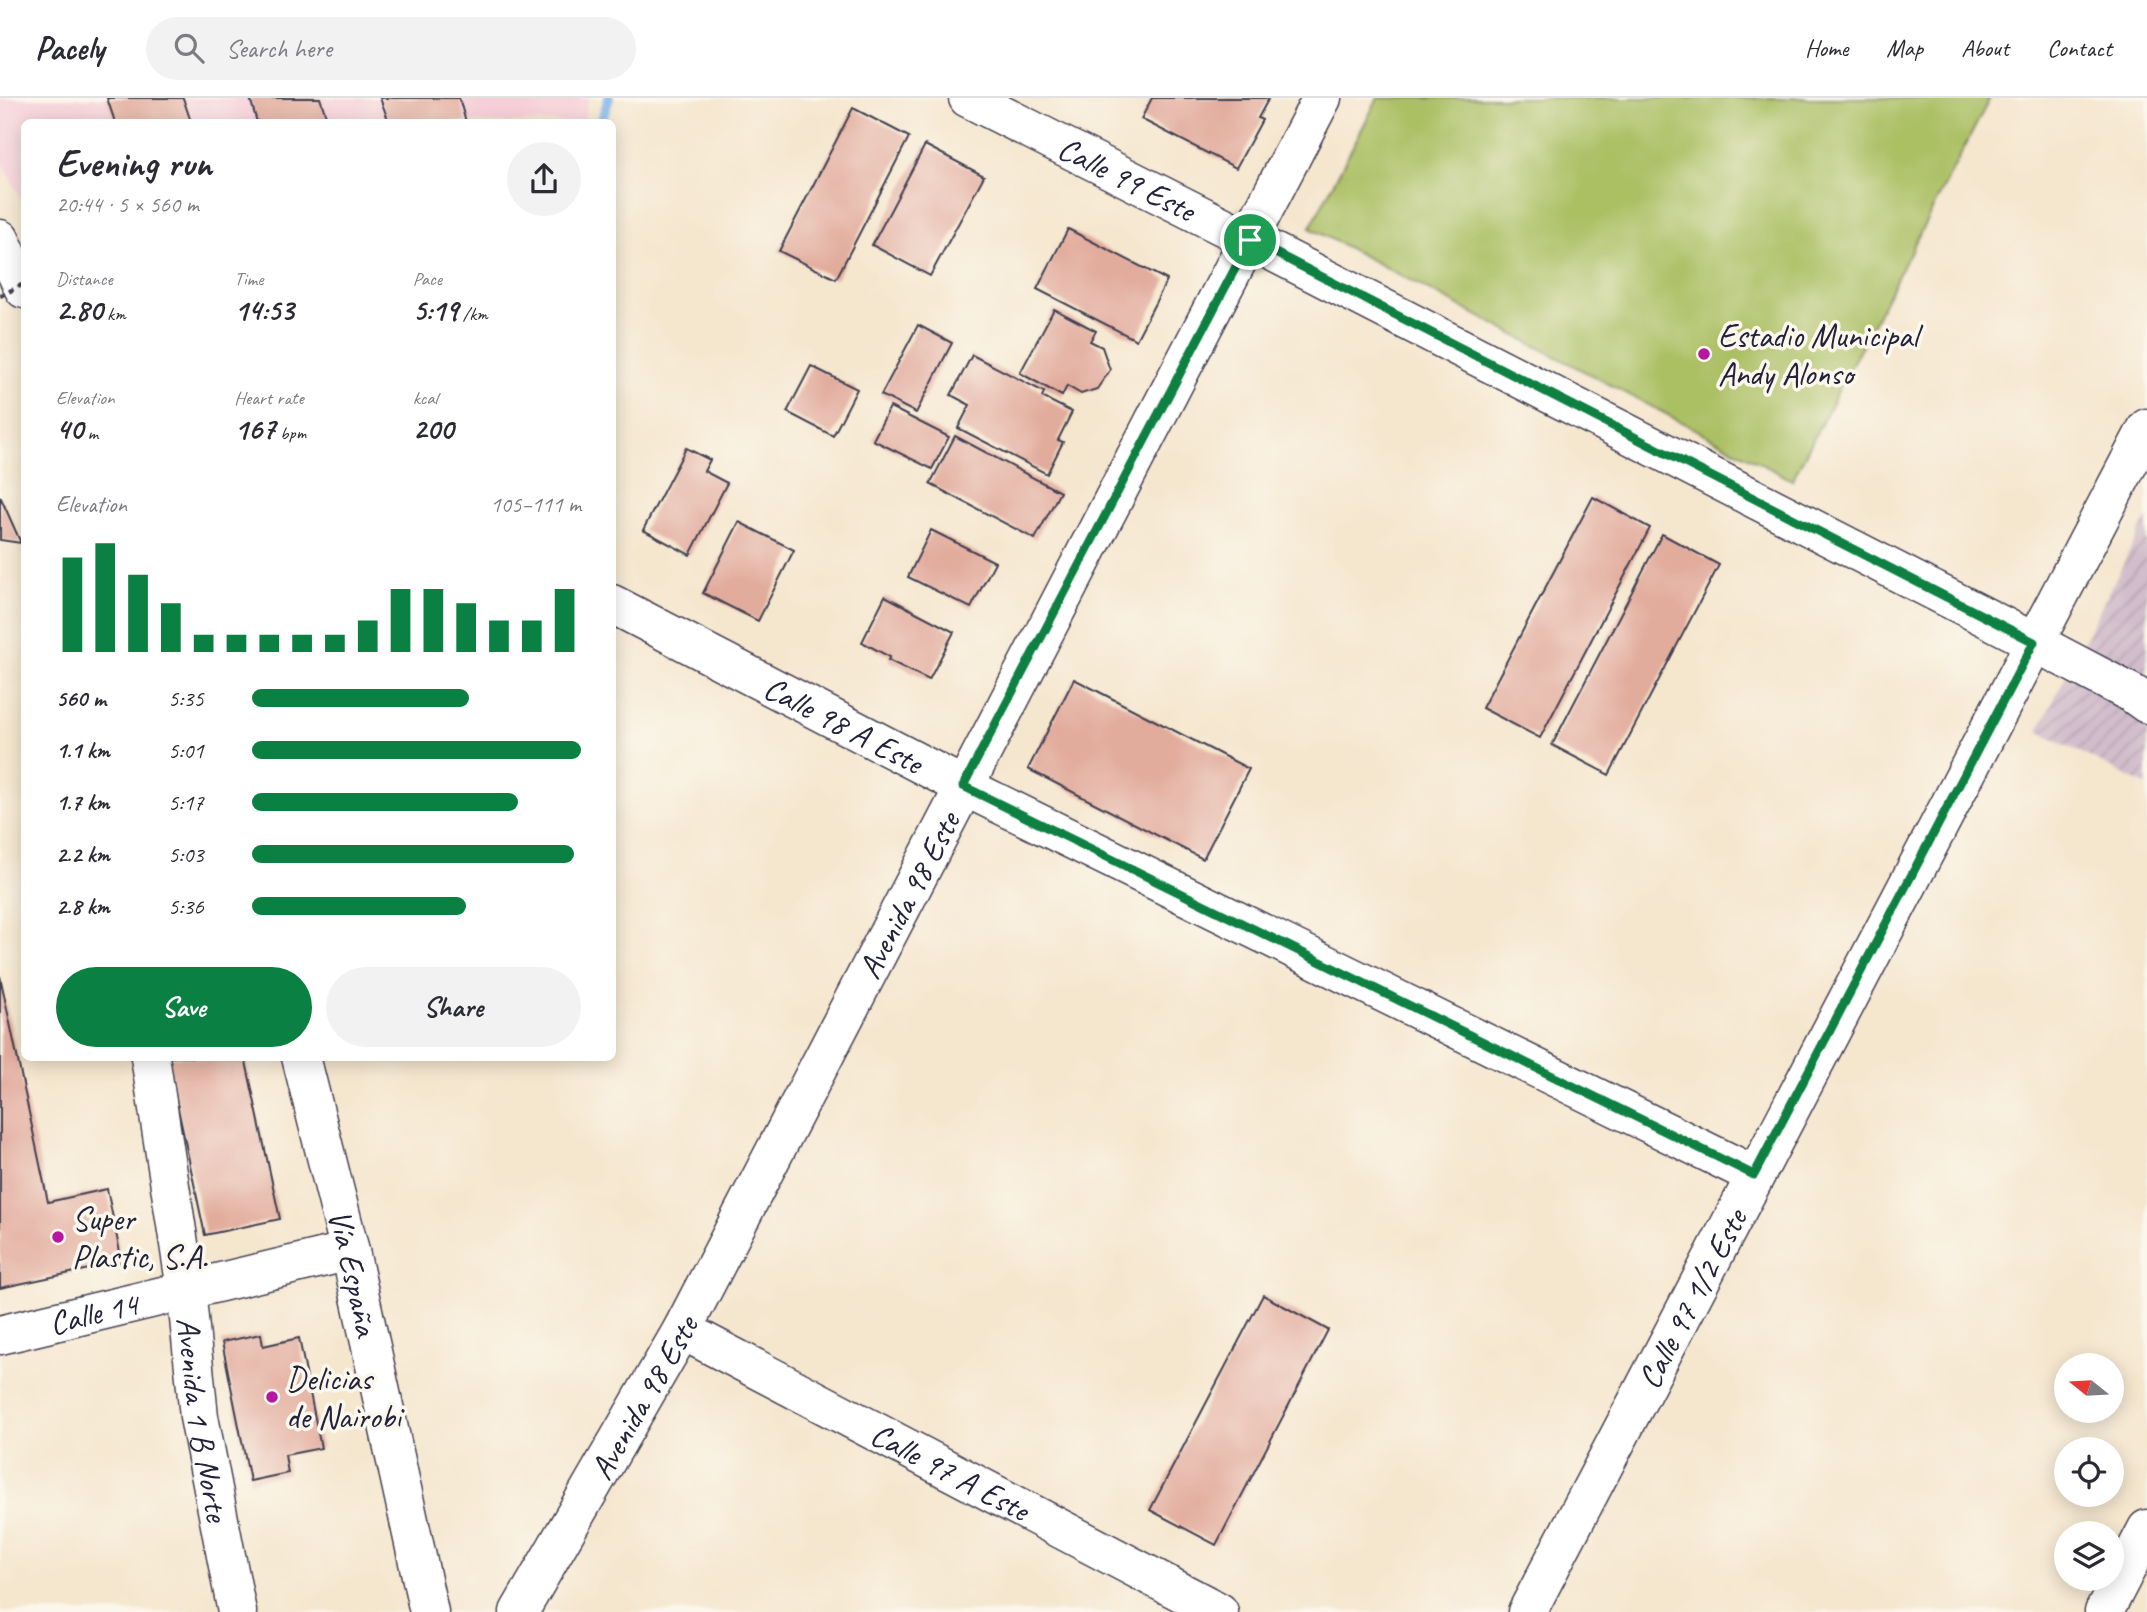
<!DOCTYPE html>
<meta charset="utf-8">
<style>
body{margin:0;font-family:Caveat,sans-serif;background:#f2f2f3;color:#2b2b33;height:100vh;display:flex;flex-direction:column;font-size:26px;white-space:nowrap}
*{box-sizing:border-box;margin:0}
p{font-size:23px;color:#7c7c81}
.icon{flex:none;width:38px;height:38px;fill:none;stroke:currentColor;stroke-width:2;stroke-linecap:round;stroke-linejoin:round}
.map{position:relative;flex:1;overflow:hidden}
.details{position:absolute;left:21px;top:21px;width:595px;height:942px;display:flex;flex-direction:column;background:#fff;border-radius:10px;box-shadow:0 4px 18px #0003}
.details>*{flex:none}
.needle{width:46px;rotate:288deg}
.controls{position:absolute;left:2054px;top:1255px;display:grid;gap:14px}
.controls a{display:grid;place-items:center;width:70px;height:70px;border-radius:50%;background:#fff;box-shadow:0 4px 18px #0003;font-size:35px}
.pin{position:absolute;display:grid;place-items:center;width:60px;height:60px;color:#fff;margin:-30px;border:4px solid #fff;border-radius:50%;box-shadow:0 2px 7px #0007}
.round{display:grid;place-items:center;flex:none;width:74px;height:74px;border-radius:37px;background:#f2f2f3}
.overview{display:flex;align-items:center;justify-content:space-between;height:119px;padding:0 35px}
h1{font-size:38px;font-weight:600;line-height:52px}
.figures{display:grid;grid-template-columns:repeat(3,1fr);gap:10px;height:119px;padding:7px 35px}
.figures div{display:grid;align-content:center}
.figures b{font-size:30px;font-weight:600}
.figures small{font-size:19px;font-weight:400}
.figures p{font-size:19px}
.chart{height:196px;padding:14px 35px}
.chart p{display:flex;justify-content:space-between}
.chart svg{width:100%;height:126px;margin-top:7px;stroke:#0b8043;stroke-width:6}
.action{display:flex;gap:14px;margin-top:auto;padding:14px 35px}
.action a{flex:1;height:80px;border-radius:42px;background:#0b8043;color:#fff;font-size:28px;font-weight:600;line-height:80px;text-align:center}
.action a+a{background:#f2f2f3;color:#2b2b33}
ul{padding:0 35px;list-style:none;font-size:23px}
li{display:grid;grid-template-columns:112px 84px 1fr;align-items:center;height:52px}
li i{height:18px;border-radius:9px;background:#0b8043}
header{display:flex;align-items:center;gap:42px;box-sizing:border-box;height:98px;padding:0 35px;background:#fff;border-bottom:2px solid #e1e1e2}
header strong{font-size:33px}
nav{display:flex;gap:38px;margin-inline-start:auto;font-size:24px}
.search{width:490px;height:63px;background:#f2f2f3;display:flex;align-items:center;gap:18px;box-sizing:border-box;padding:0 24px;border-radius:38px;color:#7c7c81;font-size:26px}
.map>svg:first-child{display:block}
</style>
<header>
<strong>Pacely</strong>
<div class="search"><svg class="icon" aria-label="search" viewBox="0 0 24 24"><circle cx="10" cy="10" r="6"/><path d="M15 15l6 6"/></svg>Search here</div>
<nav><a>Home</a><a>Map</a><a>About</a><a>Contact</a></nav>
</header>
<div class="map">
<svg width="2147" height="1514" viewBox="0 0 2147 1514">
<defs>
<pattern id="industrial-furrows" width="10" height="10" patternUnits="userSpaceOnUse" patternTransform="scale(1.75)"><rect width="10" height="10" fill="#d1bdcb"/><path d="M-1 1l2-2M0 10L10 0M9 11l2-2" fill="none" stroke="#b3a2af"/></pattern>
</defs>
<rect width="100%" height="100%" fill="#fbf7ec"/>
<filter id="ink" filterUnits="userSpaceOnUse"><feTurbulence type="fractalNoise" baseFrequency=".0143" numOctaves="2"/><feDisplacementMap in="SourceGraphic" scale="14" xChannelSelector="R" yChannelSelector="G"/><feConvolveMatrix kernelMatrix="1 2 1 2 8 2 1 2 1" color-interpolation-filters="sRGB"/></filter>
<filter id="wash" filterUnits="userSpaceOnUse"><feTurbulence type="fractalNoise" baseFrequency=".00686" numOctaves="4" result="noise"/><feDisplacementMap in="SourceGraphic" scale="28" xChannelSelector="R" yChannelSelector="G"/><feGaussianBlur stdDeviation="1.57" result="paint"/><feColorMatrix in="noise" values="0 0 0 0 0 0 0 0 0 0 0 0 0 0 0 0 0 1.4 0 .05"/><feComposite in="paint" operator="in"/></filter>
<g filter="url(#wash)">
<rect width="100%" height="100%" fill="#f5e6ce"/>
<path fill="#f6cfd9" d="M0 0H589L583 24H24V108L0 60Z"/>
<path fill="url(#industrial-furrows)" d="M2147 419V688L2038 633Z"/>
<path fill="#abbf63" stroke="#66704f" stroke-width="2" d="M1378 0H1990L1792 382 1310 130Z"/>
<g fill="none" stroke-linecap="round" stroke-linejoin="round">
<path stroke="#7ab3ea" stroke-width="10" d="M601 24 609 0"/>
</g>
<g id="blocks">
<g fill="#e2ac9d">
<path d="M107 0H183L191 24H115Z"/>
<path d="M250 0H320L328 24H257Z"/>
<path d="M380 0H459L466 24H389Z"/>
<path d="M1152 0H1269L1258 20 1262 22 1236 70 1141 21Z"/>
<path d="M853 10 909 39 836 181 779 153Z"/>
<path d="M925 47 984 78 930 178 872 147Z"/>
<path d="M1068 131 1167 182 1136 242 1037 191Z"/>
<path d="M1054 211 1096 233 1090 243 1102 249 1110 272 1097 291 1081 296 1067 288 1062 298 1020 275Z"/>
<path d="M918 227 952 245 916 315 881 297Z"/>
<path d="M972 257 1044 294 1042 299 1072 314 1058 342 1063 344 1047 376 958 330 970 307 951 297Z"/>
<path d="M811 268 857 291 833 338 787 314Z"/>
<path d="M890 309 949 339 932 371 873 342Z"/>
<path d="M955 338 1060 394 1035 441 930 386Z"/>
<path d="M686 350 710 362 704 373 727 385 690 457 643 432Z"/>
<path d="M0 398 21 445 0 442Z"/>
<path d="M1593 399 1650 430 1540 640 1482 610Z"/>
<path d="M739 424 794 452 758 523 703 495Z"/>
<path d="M931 432 995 464 971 510 908 479Z"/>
<path d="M1662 436 1719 467 1609 677 1552 647Z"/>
<path d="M885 498 954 534 929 582 888 562 890 559 862 544Z"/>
<path d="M1074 581 1249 671 1203 761 1028 671Z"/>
<path d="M0 878 48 1104 107 1091 122 1164 0 1190Z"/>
<path d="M167 959H245L280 1121 205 1137Z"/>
<path d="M1263 1197 1328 1232 1216 1447 1150 1412Z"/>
<path d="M261 1236 263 1248 299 1240 321 1350 285 1357 288 1375 250 1383 222 1244Z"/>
</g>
</g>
</g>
<g filter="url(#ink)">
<use href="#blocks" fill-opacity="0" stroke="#423f51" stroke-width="2"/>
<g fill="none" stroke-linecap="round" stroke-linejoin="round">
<g stroke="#423f51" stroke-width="41">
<g id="minor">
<path id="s1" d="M968 0 1250 142 2034 544 2133 596 2147 606"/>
<path id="s2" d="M612 506 963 688 1754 1077"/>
<path id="s3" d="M150 959 186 1191 199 1319 237 1514"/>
<path id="s4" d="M682 1232 1219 1514"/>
<path id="s5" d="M0 1237 350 1153"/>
<path id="s6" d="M519 1514 682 1232 1322 0"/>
<path id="s7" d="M1527 1514 2147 330"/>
<path d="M2104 1514 2147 1431"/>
</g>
</g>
<g stroke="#423f51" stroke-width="41">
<g id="major">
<path d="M0 141 24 191"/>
<path id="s8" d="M301 959 350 1153 429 1514"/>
</g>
</g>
<use href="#minor" stroke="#fff" stroke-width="38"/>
<use href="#major" stroke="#fff" stroke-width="38"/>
<path stroke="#423f51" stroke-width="4.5" stroke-dasharray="5 5" stroke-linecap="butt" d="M0 198 24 186"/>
</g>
</g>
<g fill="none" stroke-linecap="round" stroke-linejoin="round" filter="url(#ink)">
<g stroke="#fff" stroke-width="14">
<path id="route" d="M1250 142 2034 544 1754 1077 963 688Z"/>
</g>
<use href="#route" stroke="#0b8043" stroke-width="9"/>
</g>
<g fill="#b5179e" stroke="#fbf7ec" stroke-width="2.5">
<circle cx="1704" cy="256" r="7"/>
<circle cx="58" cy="1139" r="7"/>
<circle cx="272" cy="1299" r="7"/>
</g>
<g text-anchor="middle" stroke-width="7" stroke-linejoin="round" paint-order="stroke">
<g font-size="33" fill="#22223b" stroke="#fbf7ec">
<text dy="12" stroke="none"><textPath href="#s1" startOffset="178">Calle 99 Este</textPath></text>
<text dy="12" stroke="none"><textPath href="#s2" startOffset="261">Calle 98 A Este</textPath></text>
<text dy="12" stroke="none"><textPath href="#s6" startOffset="816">Avenida 98 Este</textPath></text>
<text dy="12" stroke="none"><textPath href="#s8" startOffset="222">Vía España</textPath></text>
<text dy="12" stroke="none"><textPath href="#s7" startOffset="354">Calle 97 1/2 Este</textPath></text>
<text dy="12" stroke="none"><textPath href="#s5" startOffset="96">Calle 14</textPath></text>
<text dy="12" stroke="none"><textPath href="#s6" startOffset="248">Avenida 98 Este</textPath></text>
<text dy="12" stroke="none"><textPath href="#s3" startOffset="366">Avenida 1 B Norte</textPath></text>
<text dy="12" stroke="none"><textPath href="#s4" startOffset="303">Calle 97 A Este</textPath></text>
</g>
<g font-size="33" fill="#22223b" stroke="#fbf7ec" text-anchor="start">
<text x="1718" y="249">Estadio Municipal<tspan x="1718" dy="38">Andy Alonso</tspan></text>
<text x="72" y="1132">Super<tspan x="72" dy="38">Plastic, S.A.</tspan></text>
<text x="286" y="1292">Delicias<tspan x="286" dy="38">de Nairobi</tspan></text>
</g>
</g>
</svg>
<div class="controls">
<a><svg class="needle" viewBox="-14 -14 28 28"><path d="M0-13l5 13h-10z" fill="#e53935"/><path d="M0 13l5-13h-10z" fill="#7c7c81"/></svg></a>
<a><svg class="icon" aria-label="locate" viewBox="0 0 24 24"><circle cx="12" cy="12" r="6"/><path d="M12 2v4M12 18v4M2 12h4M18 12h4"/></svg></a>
<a><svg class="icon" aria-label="layers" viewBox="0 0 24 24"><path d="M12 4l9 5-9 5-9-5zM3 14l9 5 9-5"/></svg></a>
</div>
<div class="pin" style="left:1250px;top:142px;background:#1e9e55"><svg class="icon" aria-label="arrive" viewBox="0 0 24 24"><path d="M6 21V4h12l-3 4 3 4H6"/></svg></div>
<section class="details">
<div class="overview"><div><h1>Evening run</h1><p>20:44 · 5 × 560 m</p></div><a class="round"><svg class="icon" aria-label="share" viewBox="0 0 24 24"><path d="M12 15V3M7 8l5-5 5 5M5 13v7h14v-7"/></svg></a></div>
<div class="figures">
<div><p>Distance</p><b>2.80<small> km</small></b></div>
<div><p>Time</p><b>14:53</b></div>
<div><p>Pace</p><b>5:19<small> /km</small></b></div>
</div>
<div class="figures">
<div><p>Elevation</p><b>40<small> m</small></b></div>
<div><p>Heart rate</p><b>167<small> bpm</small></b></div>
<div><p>kcal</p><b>200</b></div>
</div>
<div class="chart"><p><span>Elevation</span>105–111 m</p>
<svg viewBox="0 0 160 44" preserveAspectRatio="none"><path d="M5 44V11M15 44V6M25 44V17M35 44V27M45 44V38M55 44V38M65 44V38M75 44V38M85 44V38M95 44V33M105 44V22M115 44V22M125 44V27M135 44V33M145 44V33M155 44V22"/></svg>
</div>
<ul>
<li><b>560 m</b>5:35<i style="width:66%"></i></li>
<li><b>1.1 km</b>5:01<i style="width:100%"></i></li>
<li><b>1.7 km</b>5:17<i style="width:81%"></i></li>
<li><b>2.2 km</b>5:03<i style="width:98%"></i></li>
<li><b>2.8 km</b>5:36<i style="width:65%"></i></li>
</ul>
<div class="action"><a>Save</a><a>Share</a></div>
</section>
</div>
